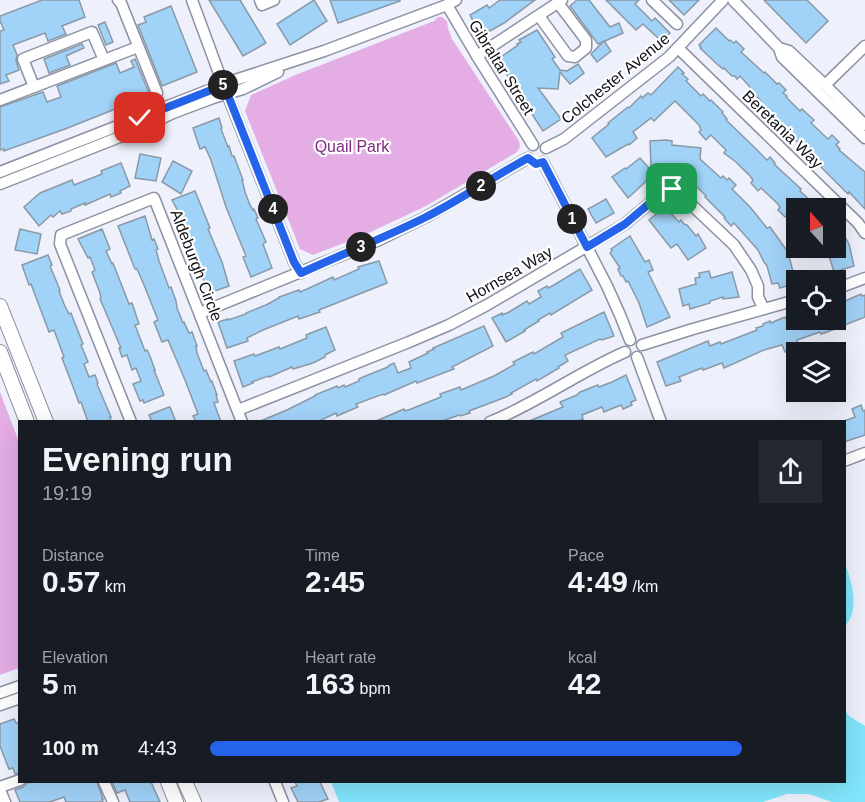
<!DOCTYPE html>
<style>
body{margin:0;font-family:Arial,sans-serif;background:#242831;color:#f1f3f6;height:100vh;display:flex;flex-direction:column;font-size:22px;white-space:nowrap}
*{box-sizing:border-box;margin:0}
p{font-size:20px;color:#9ea1a6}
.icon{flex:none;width:33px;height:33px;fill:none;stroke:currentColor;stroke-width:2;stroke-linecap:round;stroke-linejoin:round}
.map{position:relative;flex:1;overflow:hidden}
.panel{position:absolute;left:18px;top:420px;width:828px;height:363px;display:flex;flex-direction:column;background:#171b24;border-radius:0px;box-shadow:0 6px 24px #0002}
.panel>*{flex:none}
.needle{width:39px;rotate:339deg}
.fabs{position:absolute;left:786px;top:198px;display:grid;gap:12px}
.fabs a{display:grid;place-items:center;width:60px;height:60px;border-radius:0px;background:#171b24;box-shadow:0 6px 24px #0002;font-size:30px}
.pin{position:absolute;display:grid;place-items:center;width:51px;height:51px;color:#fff;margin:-26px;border-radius:12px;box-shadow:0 3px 9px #0006}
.km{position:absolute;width:30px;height:30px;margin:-15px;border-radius:50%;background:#222;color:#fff;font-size:16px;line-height:30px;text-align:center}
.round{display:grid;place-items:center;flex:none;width:63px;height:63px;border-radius:0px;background:#242831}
.overview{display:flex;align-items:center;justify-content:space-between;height:102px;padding:0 24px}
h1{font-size:33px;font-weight:700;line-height:45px}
.stats{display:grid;grid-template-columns:repeat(3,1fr);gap:9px;height:102px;padding:6px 24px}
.stats div{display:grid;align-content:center}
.stats b{font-size:30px;font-weight:700}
.stats small{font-size:16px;font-weight:400}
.stats p{font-size:16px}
ul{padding:0 24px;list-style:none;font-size:20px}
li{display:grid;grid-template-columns:96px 72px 1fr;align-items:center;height:45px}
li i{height:15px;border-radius:8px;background:#2563eb}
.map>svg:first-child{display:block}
</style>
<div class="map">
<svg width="865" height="802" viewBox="0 0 865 802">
<rect width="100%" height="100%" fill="#eef1fc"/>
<g fill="#e4ade4">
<path d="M438 17H442L447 21 448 28 452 39 519 141C521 147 519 151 514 154L426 206 362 236 313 255 300 249 245 111 251 95 293 76 434 21Z"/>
<path d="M204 85 205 87 0 168V165Z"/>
<path d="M0 392 19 442V668L0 675Z"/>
</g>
<g fill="#81e5fc">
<path d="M844 561C850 576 857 598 852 614 851 618 847 623 845 627Z"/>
<path d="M845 710 849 716 865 726V802H832L809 794H787L763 802H339L331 782H844Z"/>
</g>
<g fill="#a1d2f8" stroke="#8a99a6" stroke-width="1.5">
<path d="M42 0H79L85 17 62 26 66 34 48 41 45 33 13 45 17 55 16 61 19 70 6 75 9 81 0 84V31L4 30 0 21V16Z"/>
<path d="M209 0H240L266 43 243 56Z"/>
<path d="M314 0 327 21 290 45 277 24Z"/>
<path d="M330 0H400V1L338 23Z"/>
<path d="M500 0H535L504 23 481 36 470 15 487 5 489 8Z"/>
<path d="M577 0H589L610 27 619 23 623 33 598 44 570 6Z"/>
<path d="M606 0H639L635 4 652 21 655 18 670 33 665 38 663 36 660 40 643 24 636 30Z"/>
<path d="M669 0H699L684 15Z"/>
<path d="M764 0H807L828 21 806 43Z"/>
<path d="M171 6 197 72 162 86 138 25 146 22 144 17Z"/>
<path d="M105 22 113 42 106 45 98 25Z"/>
<path d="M716 28 729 41 730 40 734 43 736 41 744 49 741 52 764 73 765 72 777 84 779 83 786 90 783 93 787 96 786 97 800 111 802 109 814 120 811 123 828 139 832 135 839 142 836 145 840 149 839 150 865 172V209L849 192 848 194 816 162 812 156 789 134 790 133 771 113 767 116 762 111 763 109 758 104 761 101 749 89 750 87 740 76 737 79 735 76H732L724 68 723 69 718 65 700 48 701 47 699 45Z"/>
<path d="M537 30 555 57 552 59 560 70 567 71 578 64 584 73 570 84 560 72 558 89 538 88 561 119 543 131 513 85 498 59 518 45 517 44 521 42 519 40Z"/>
<path d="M604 41 611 51 597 62 591 54Z"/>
<path d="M82 44 84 48 66 56 70 65 49 73 44 59Z"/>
<path d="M135 59 151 98 144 100 143 98 65 129 4 151V149L0 150V107L43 92 47 102 61 97 57 86 116 63 120 73 134 67 131 61Z"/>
<path d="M678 67 684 73 682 74 688 79 686 81 701 96 703 94 710 101 711 100 723 112 722 113 727 119 726 120 751 144 767 160 770 157 775 163 774 164 801 189 800 191 818 208H796V225L787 215 785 217 778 210 780 207 777 203 761 188 758 191 751 183 753 180 750 176 736 162 724 153 726 150 711 135 706 140 699 132 701 130 699 125 675 101 654 121 651 118 633 132 637 138 629 145 628 144 606 157 592 138 609 124 608 123 628 107 629 108 641 96 642 98 648 93 651 95Z"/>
<path d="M219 118 222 128 221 129 228 147 229 146 232 156H234L243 180H242L245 192 250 205 253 210 254 209 258 218 256 219 266 242 263 244 272 268 251 277 243 257 246 256 226 207 211 160 205 147 200 149 193 128Z"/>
<path d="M666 140 672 141V145L701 148 700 159 721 178 723 176 727 180 729 178 736 185 732 189 750 207 767 228 770 227 788 252 796 283 780 288 778 283 772 284 767 266 764 262 758 250 734 223 731 226 724 218 725 217 705 197 706 196 695 185 696 184 693 181 696 179 688 170 677 168V166L651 167 650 141Z"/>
<path d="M140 154 161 158 156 181 135 178Z"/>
<path d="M640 158 654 174 628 198 612 177 625 168 626 169Z"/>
<path d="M173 161 192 171 181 194 162 182Z"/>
<path d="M121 163 130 186 120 191 121 193 111 197 110 194 85 205V203L71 209V211L62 214 60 211 53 217 51 215 39 226 24 207 40 193 72 180 74 185 102 174 101 171Z"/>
<path d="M195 191 210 228 208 229 222 262 229 286 212 292 209 284 206 286 200 271H199L193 250 179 213 172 200Z"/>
<path d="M606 199 614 213 596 223 588 209Z"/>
<path d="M665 207 679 222 681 220 684 224 687 225 696 236 698 234 706 248 688 260 677 244 671 248 649 220Z"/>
<path d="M145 216 152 240 154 239 158 249 156 250 159 261 169 288 171 287 176 301 177 308 183 323 184 322 189 333 192 332 197 346H196L197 353 204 371 206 370 211 382 212 381 217 395H216L218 402 214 403 221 422H196L193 416 198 414 185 380 168 340 162 342 154 322 158 320 144 285 137 269H135L118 226Z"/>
<path d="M836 220 849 244 854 266 834 272 830 259 822 248H836Z"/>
<path d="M20 229 41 234 37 254 15 250Z"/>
<path d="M102 229 110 249 106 251 112 264 113 263 129 304 132 303 139 324 135 325 145 351 147 350 150 356 155 370H154L164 395 144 403 143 400 140 401 133 384 141 381 136 368 132 370 127 355 122 357 119 348H121L100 299 101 298 100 293 92 272 95 270 90 257 88 258 78 239Z"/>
<path d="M630 236 645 262 649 260 653 270 648 272 670 317 647 327 639 303 628 281 626 282 623 276H621L618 269 620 268 610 253 612 251 611 249Z"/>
<path d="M48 255 52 265 50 266 60 290 59 291 64 304 69 314 71 313 83 344 81 345 88 362 84 364 89 377 95 375 98 383 97 384 111 417H110L111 422H88L81 402 79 403 72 384 62 358 64 357 54 330 49 332 31 284 29 285 22 265Z"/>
<path d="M379 261 387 283 319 310 320 312 299 319 298 316 263 330 247 338 248 341 227 348 218 322 228 319V320L246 314V313L266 305 279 298V297L299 290 300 292 307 289 333 277 334 280 359 269 358 267Z"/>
<path d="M580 269 592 290 551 315 550 313 538 320 539 321 524 330 525 331 506 342 492 318 502 313V315L509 312 527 301 529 304 541 297 538 291 547 286 548 288 554 285Z"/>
<path d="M709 271 711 278 732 272 739 297 723 299V297L710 301V303L690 309 689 304 683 306 679 289 696 284 695 278 700 277 699 273Z"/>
<path d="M861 294 862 296 865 295V317L827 332 821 334 820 332 797 340 798 343 793 345 794 348 785 352 782 345 764 350 724 368 722 363 703 370 702 368 679 377 681 381 666 386 657 362 708 341 710 346 720 342 721 344 757 330 756 328 763 326V324L770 321 771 323 785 317 787 321 796 318V320H836V305Z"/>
<path d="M604 312 614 336 602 340 600 339 565 355 568 361 558 367 559 368 537 381 536 379 511 393 512 394 506 397 469 411 470 413 460 416 459 415 445 420 446 422H374L404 409 405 411 411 409 441 397 440 394 460 387 461 390 494 376 515 364 513 362 533 352 534 354 563 337 561 333Z"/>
<path d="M484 326 493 346 452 367 454 369 417 383 416 381 384 395 383 394 356 404 358 407 337 416 336 413 317 422H258L287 410 315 396V395L337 386 338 388 344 385 345 387 359 381V379L363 377 388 367V366L394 363 398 373 411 368 409 362 428 353 427 352 434 349 433 348Z"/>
<path d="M326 327 335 350 325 355V357L313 363 293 369 292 367 269 377 268 376 252 382 253 383 243 387 234 361 254 354 255 356 279 347 280 349 307 338 306 335Z"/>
<path d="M626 375 636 400 631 402 632 405 623 409 621 405 604 412 602 407 582 415 583 419 576 422H527L563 407 560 402 577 395 580 392 598 385 599 387 612 382Z"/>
<path d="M861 405 863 411 865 410V435L844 442V421L855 417 852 409Z"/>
<path d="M169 407H170L176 422H152L149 415Z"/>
<path d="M14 719 16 723 20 722V773L15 774 13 768 9 769 0 746V724Z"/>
<path d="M33 782H97L103 799H102L103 802H66L64 797 50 802H20L15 790 23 787 27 783Z"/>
<path d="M112 782H151L160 802H130L125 790 117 793Z"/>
<path d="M295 782H320L328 799 319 802H298L291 788 297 786Z"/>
</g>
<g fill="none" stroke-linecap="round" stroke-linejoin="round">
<g stroke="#8c92a3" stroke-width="13">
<g id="minor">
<path d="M118 0 121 3 157 93"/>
<path d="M192 0 220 76 294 262 301 273"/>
<path d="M260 0 262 5 274 0"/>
<path d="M652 0 677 24"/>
<path d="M733 0 779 48 782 57 865 138"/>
<path d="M447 5 477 56 533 145"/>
<path d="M539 16 568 56 575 57 586 48V40L558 3"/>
<path d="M678 48 858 223 865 233"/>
<path d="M779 48 789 51 825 85 865 125"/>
<path d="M477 56 562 0"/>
<path d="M825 85 865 46"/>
<path d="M34 87 23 59 92 32 104 60"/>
<path d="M0 100 138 47"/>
<path d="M546 148 564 139 669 57 723 0"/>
<path d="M543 162 607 286 620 315 630 340"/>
<path d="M0 172 235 80 324 51 447 5 456 0"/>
<path d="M0 184 140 129 173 113 213 98 243 89 278 72"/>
<path d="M836 289 865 278"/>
<path d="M200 313 379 240 426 217 528 158"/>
<path d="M642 345 693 329 796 300"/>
<path d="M637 357 661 422"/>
<path d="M238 410 409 342 449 325 487 305 625 224 664 191 672 189 679 193 734 245 751 270 758 286V297L764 309"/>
<path d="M131 422 60 244 61 235 154 198 242 422"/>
<path d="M490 422C537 403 579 372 625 352"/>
<path d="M844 461 865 453"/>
<path d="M0 693 20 686"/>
<path d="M0 705 20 698"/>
<path d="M104 782 113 802"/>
<path d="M275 782 283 802"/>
<path d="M0 787 20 780"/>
<path d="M0 790 5 802"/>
</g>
</g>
<g stroke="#8c92a3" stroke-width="16">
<g id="major">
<path d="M0 306 46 422"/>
<path d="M0 352 27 422"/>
<path d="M168 782 176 802"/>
<path d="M185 782 194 802"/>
</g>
</g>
<use href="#minor" stroke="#fff" stroke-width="10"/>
<use href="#major" stroke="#fff" stroke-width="14"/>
</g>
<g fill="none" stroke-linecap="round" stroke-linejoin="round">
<g stroke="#fff" stroke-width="12">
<path id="route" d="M140 118 224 85 294 262 301 273C342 254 384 238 424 218 460 200 493 177 528 158L536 164 543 162 587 247 625 224 664 191 672 189"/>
</g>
<use href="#route" stroke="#2563eb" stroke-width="8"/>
</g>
<g text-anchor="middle" stroke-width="4.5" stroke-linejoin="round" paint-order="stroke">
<g font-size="16" fill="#0f1117" stroke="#fff">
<text transform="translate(502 67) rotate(58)" y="6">Gibraltar Street</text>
<text transform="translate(615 78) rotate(-39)" y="6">Colchester Avenue</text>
<text transform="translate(783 129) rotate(44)" y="6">Beretania Way</text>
<text transform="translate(197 265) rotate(69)" y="6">Aldeburgh Circle</text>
<text transform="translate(509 274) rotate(-30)" y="6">Hornsea Way</text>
</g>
<g font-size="16" fill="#7d2c7f" stroke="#fff">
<text x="352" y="152">Quail Park</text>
</g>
</g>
</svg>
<div class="fabs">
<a><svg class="needle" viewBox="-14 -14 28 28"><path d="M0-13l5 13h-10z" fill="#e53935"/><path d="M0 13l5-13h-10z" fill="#9ea1a6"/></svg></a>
<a><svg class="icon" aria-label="locate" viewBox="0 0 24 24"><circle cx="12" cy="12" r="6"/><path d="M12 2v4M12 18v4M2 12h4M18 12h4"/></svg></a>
<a><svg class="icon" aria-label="layers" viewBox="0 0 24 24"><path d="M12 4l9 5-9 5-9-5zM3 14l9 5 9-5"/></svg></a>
</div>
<div class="pin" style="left:672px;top:189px;background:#1e9e55"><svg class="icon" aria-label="arrive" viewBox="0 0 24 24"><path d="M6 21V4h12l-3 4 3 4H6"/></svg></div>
<div class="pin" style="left:140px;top:118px;background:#d93025"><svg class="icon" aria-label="check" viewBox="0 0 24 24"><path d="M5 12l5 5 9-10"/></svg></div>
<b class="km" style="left:572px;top:219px">1</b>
<b class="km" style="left:481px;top:186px">2</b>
<b class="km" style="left:361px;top:247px">3</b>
<b class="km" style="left:273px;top:209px">4</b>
<b class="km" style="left:223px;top:85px">5</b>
<section class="panel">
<div class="overview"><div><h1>Evening run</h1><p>19:19</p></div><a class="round"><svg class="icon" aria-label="share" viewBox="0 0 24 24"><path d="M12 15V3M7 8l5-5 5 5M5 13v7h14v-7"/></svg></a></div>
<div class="stats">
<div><p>Distance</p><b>0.57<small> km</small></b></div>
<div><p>Time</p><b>2:45</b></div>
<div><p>Pace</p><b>4:49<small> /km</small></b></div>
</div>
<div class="stats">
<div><p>Elevation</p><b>5<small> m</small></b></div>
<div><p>Heart rate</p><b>163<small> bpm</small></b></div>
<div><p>kcal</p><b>42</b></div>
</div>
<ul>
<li><b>100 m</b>4:43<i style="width:87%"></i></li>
</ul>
</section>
</div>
